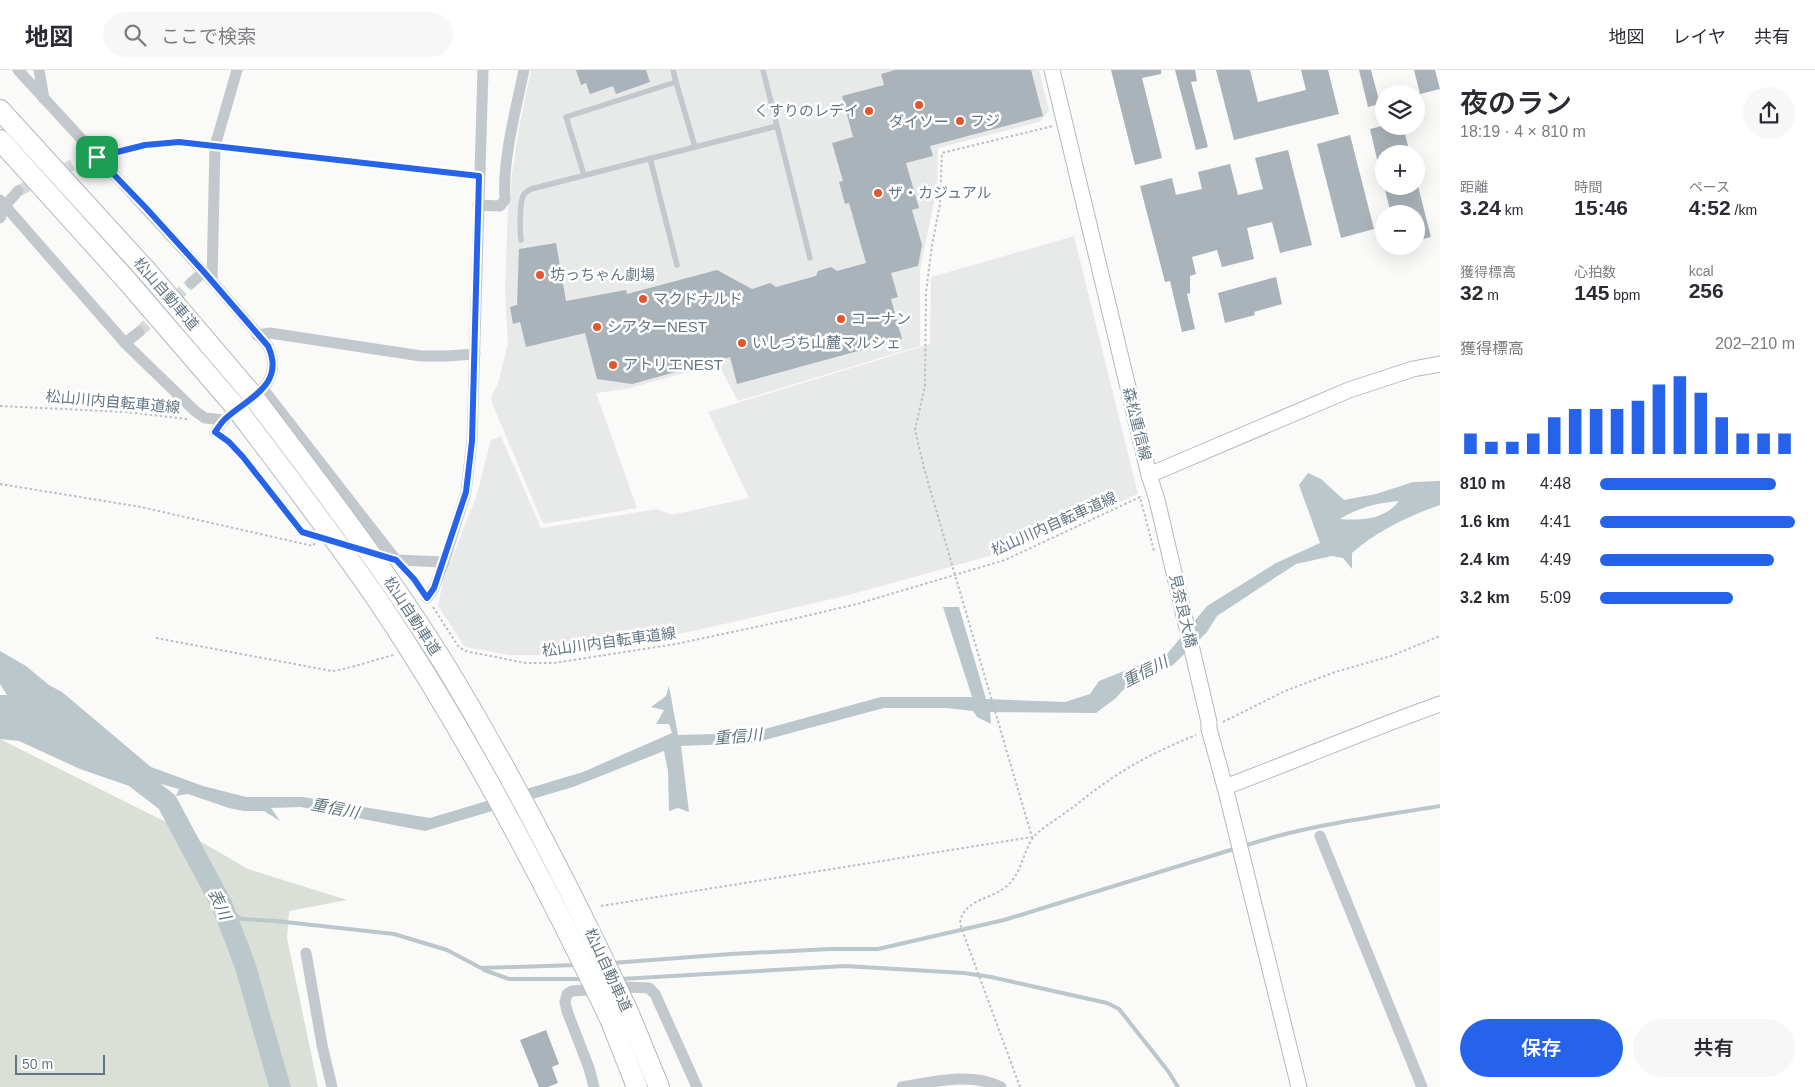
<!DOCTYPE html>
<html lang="ja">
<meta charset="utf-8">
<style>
body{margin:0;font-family:Helvetica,"Noto Sans JP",sans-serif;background:#f7f7f7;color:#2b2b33;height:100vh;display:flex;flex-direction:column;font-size:19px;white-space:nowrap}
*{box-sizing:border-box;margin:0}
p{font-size:16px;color:#7c7c81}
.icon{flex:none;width:28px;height:28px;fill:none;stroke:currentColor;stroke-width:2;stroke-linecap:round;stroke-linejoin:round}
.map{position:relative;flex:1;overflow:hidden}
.side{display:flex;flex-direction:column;background:#fff;width:375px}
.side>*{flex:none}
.controls{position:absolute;left:1375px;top:15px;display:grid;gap:10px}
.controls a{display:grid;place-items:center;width:50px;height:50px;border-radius:50%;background:#fff;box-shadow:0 5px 20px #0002;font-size:25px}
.scale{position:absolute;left:15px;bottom:12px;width:90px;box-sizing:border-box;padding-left:5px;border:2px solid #657683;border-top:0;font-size:14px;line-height:18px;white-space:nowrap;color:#657683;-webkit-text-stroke:4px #fff;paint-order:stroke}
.pin{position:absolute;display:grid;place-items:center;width:42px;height:42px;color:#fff;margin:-21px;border-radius:10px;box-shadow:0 2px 8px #0006}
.round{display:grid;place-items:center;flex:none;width:52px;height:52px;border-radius:26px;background:#f7f7f7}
.summary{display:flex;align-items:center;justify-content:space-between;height:85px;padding:0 20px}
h1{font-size:28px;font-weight:600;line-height:38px}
.stats{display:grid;grid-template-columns:repeat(3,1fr);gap:8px;height:85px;padding:5px 20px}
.stats div{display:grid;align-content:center}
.stats b{font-size:21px;font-weight:600}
.stats small{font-size:14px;font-weight:400}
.stats p{font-size:14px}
.chart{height:140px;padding:10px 20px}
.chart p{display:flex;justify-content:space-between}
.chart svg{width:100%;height:90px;margin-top:5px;stroke:#2563eb;stroke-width:6}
.primary-button{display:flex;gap:10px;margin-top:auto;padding:10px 20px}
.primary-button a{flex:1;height:58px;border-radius:30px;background:#2563eb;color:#fff;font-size:20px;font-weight:600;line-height:58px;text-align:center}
.primary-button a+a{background:#f7f7f7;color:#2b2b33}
ul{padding:0 20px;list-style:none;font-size:16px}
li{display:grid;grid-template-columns:80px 60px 1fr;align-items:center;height:38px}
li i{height:12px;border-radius:6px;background:#2563eb}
header{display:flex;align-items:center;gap:30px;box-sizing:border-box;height:70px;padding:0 25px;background:#fff;border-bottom:1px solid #e1e1e2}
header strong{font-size:24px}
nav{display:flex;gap:28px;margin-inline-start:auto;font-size:18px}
.search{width:350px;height:45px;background:#f7f7f7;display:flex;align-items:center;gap:12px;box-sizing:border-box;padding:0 18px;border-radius:28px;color:#7c7c81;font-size:19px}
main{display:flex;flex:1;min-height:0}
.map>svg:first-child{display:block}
</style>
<header>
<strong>地図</strong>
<div class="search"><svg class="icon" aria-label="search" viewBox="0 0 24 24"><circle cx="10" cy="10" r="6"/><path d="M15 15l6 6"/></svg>ここで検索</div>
<nav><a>地図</a><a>レイヤ</a><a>共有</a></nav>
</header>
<main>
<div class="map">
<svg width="1440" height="1017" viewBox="0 0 1440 1017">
<rect width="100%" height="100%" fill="#fafaf8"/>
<g fill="#e8e9e9">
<path d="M531 0H1039L1049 41 1040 52 938 78 937 118 920 200V276L738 331 718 294 626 319 596 323 637 438 543 454 492 333 491 327 498 314 508 273 505 223 508 136 510 133 512 104 519 58Z"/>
<path d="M1074 166 1138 424 993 485 849 525 698 560 585 582 555 585H510L465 577 438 536 443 511 476 427 491 370 501 366 541 458 657 439 671 445 749 428 708 342 930 274 931 207Z"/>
</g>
<path fill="#dadfd7" d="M0 669 172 755 248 799 347 830 289 841 287 868 318 1017H0Z"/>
<path fill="#bbc7cb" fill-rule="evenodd" d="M1308 403 1321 409 1344 430 1376 424 1413 412 1440 411V435C1408 446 1377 461 1352 483V499L1343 488 1332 486 1296 494 1217 546 1207 562 1173 595 1123 620 1116 628 1096 643 990 642 991 654 977 647 973 641 947 638H884L754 673 681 676 689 742 678 738 669 741 668 701 664 681 573 717 425 761 301 737 271 738 280 751 264 741H244L229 738 188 724 176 726 179 719 161 714 135 718 80 699 19 671 0 669V625H7L0 614V581L26 596 49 615 62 622 151 697 203 716 246 727H303L430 748 583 702 672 663 669 654H656L664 640 651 637 666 626 669 616 678 665 750 663 881 627H972L943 537H959L986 629 1065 632 1090 624 1099 611 1167 584 1207 536 1276 493 1320 473 1299 415ZM1399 431C1385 449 1363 451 1340 449 1359 437 1378 433 1399 431Z"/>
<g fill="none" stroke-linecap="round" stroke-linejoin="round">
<g stroke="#bbc7cb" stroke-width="4">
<path d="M1244 776C1307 755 1374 747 1440 736"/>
<path d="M222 835 241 849 276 851 394 864 447 880 481 898 577 895"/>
<path d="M612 893 731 884 830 879H878L1004 850 1237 778"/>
<path d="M484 900 509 909H583"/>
<path d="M620 909 845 896 964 903 991 907 1107 933 1119 939 1168 1001 1178 1017"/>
</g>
<path stroke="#bbc7cb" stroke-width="21" d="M124 699 167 732 222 835 245 895 280 1017"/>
</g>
<g fill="#aab3b9">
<path d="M576 0H646L650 12 616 24 613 16 590 24 586 13 581 15Z"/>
<path d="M895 0H1031L1043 46 930 76 933 86 906 93 919 138 912 140 922 175 918 196 891 203 898 227 891 229 902 269 737 314 730 287 632 314 597 309 585 263 526 277 520 252 513 254 510 237 517 235 519 179 556 173 566 231 626 220 627 224 717 200 752 219 770 213 776 217 816 206 818 201 831 197 837 201 866 193 849 133 845 134 839 112 843 111 832 73 853 67 842 26 884 15 881 4Z"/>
<path d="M1111 0H1161V4L1142 8 1162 88 1135 95Z"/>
<path d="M1175 0H1195L1197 11 1191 12 1208 77 1196 80Z"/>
<path d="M1216 0H1250L1258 32 1306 20 1301 0H1328L1339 44 1234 70Z"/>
<path d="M1359 0H1371L1380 34 1368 37Z"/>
<path d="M1414 0H1435L1440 19 1420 24Z"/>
<path d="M1382 56H1403L1410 84H1384V102H1380L1370 59Z"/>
<path d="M1350 65 1374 159 1341 168 1317 74Z"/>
<path d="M1288 80 1312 175 1280 183 1272 152 1247 158 1254 189 1222 197 1217 180 1192 187 1196 204 1190 206V223L1187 224 1195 259 1182 262 1170 211 1165 212 1140 116 1172 108 1176 125 1202 119 1198 102 1230 94 1238 125 1263 119 1255 88Z"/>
<path d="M1384 116H1418L1431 167 1416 171V144H1391Z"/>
<path d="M1276 207 1282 234 1254 242 1255 245 1225 253 1218 223Z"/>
<path d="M546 960 559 994 552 997 558 1013 548 1017H539L520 970Z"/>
</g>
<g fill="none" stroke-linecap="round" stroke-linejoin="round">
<g stroke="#d5d9db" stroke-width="11" stroke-dasharray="11 5.5" stroke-linecap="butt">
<path d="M18 121 85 89"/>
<path d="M139 262 191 213"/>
</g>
<g stroke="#b3babf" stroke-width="17">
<g id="secondary">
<path d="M1052 0 1149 405 1157 430 1209 652V659L1225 717 1299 1017"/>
<path d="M1149 405 1349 320 1413 299 1440 294"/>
<path d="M1225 717C1297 690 1367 660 1440 634"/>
</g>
</g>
<g stroke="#b4b9bd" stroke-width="22">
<g id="highway">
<path d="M0 40 145 199 249 321"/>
<path d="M0 70 128 212 233 334"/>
<path d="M629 944 659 1017"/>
<path d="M611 951 637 1017"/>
</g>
</g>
<g stroke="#bbbfc2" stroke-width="2" stroke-dasharray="2.5 2.5" stroke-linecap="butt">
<path d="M225 77 469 105"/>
<path d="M110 84 145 75 179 72 203 75"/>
<path d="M0 336 126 342 187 349"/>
<path d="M224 369C253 391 275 427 297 456L302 462 312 465"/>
<path d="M0 414 141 437 313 476 316 471"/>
<path d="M408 503 420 519"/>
<path d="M433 537 458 576 465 581 526 593H554L676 574 793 549 857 534 1005 490 1140 427 1154 481"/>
<path d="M156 568 332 601C353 598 373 590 394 585"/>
<path d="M1223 652 1285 621 1335 602 1391 586 1440 566"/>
<path d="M601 836 1032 767 955 505 924 398 915 360 925 316 926 222 932 175 940 134 942 83 1053 56"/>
<path d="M1020 1017 960 854C962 828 995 830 1010 813 1022 800 1023 783 1032 769 1037 761 1054 751 1062 745 1077 735 1090 723 1105 713 1133 693 1164 678 1196 665"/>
</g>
<g stroke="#c3c8cc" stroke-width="5.5">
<path d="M763 0 810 188"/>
<path d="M676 12 695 77"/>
<path d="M650 88 677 195"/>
<path d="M584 105 566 47 676 12 673 0"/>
<path d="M521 170C520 161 519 132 524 124 526 122 528 121 531 119L777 56"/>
</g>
<g stroke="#c3c8cc" stroke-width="11">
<path d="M18 0 212 211 268 276C286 315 248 328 225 349 221 353 218 358 215 362"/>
<path d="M39 0 44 29"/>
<path d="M0 130 125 273 195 341 205 348 224 350"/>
<path d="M478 135 500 136 505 130C502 91 516 39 524 0"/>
<path d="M0 148 5 136 18 121"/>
<path d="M212 211 215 76 237 0"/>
<path d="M191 213 204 202"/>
<path d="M257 265 270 263 421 286H447L475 284"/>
<path d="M125 273 139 262"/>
<path d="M263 319 396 490 444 492"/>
<path d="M427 528 434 518 444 492 466 422 472 371 483 0"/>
<path d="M1320 766 1422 1017"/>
<path d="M306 883 322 975 332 1017"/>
<path d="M594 1017 589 998 567 941 565 932 567 924 572 921 628 917 649 918 655 924 697 1017"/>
<path d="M902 1017C934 1012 970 1002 1001 1017"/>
</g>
<use href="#secondary" stroke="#fff" stroke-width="15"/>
<use href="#highway" stroke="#fff" stroke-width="20"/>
<g stroke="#b4b9bd" stroke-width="22" stroke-linecap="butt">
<g id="highway-bridge">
<path d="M249 321C318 412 388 503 448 600 515 711 574 826 629 944"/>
<path d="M233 334C283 400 334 466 381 535 469 667 543 808 611 951"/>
</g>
</g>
<use href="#highway-bridge" stroke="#fff" stroke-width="20"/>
</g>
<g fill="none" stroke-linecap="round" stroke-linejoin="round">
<g stroke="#fff" stroke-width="10">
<path id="route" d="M179 72 479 106 472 371 466 422 434 518 427 528 414 509 396 490 302 462 243 387 229 372 215 362C218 358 221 353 225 349 248 328 286 315 268 276L204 202 146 138 97 87 145 75Z"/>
</g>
<use href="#route" stroke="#2563eb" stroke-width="6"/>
</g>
<g fill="#e4572e" stroke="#fff" stroke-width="2">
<circle cx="919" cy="35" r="5"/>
<circle cx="869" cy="41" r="5"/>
<circle cx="960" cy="51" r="5"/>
<circle cx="878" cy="123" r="5"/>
<circle cx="540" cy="205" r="5"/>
<circle cx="643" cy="229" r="5"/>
<circle cx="841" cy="249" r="5"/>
<circle cx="597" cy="257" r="5"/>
<circle cx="742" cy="273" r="5"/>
<circle cx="613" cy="295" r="5"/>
</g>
<g text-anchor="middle" stroke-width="5" stroke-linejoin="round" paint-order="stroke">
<g font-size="15" fill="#657683" stroke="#fff" text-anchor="start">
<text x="859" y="46" text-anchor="end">くすりのレデイ</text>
<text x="970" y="56">フジ</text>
<text x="919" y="57" text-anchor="middle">ダイソー</text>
<text x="888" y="128">ザ・カジュアル</text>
<text x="550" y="210">坊っちゃん劇場</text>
<text x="653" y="234">マクドナルド</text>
<text x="851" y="254">コーナン</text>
<text x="607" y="262">シアターNEST</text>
<text x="752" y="278">いしづち山麓マルシェ</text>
<text x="623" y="300">アトリエNEST</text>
</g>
<g font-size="15" fill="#657683" stroke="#fff">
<text transform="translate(166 224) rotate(49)" y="5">松山自動車道</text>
<text transform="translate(113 332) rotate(5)" y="5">松山川内自転車道線</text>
<text transform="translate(1137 354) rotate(76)" y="5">森松重信線</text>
<text transform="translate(1054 454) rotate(-24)" y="5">松山川内自転車道線</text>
<text transform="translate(1183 541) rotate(77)" y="5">見奈良大橋</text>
<text transform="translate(412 546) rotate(57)" y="5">松山自動車道</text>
<text transform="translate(609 572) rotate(-8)" y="5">松山川内自転車道線</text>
<text transform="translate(608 900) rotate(65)" y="5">松山自動車道</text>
</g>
<g font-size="16" font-style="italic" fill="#60757c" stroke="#fff">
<text transform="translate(1145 601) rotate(-27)" y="6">重信川</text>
<text transform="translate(738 666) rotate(-5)" y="6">重信川</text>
<text transform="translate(335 738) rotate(11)" y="6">重信川</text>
<text transform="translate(220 834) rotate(65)" y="6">表川</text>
</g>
</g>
</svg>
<div class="controls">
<a><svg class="icon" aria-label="layers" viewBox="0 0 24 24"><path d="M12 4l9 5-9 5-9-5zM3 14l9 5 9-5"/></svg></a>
<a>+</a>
<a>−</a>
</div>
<div class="scale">50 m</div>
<div class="pin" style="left:97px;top:87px;background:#1e9e55"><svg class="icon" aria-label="arrive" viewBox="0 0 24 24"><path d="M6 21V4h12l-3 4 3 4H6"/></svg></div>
</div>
<section class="side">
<div class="summary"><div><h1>夜のラン</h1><p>18:19 · 4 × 810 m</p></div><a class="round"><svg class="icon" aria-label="share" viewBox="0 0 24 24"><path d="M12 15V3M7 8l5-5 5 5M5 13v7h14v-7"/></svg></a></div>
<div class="stats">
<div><p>距離</p><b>3.24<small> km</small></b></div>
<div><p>時間</p><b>15:46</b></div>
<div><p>ペース</p><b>4:52<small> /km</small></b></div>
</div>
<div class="stats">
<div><p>獲得標高</p><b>32<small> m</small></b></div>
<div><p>心拍数</p><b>145<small> bpm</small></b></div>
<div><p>kcal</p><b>256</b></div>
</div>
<div class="chart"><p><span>獲得標高</span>202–210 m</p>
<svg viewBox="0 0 160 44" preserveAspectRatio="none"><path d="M5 44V34M15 44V38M25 44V38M35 44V34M45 44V26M55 44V22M65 44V22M75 44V22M85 44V18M95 44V10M105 44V6M115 44V14M125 44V26M135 44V34M145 44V34M155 44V34"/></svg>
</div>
<ul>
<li><b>810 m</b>4:48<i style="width:90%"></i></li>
<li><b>1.6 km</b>4:41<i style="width:100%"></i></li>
<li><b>2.4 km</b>4:49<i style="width:89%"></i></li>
<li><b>3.2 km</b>5:09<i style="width:68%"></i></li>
</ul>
<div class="primary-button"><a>保存</a><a>共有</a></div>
</section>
</main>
